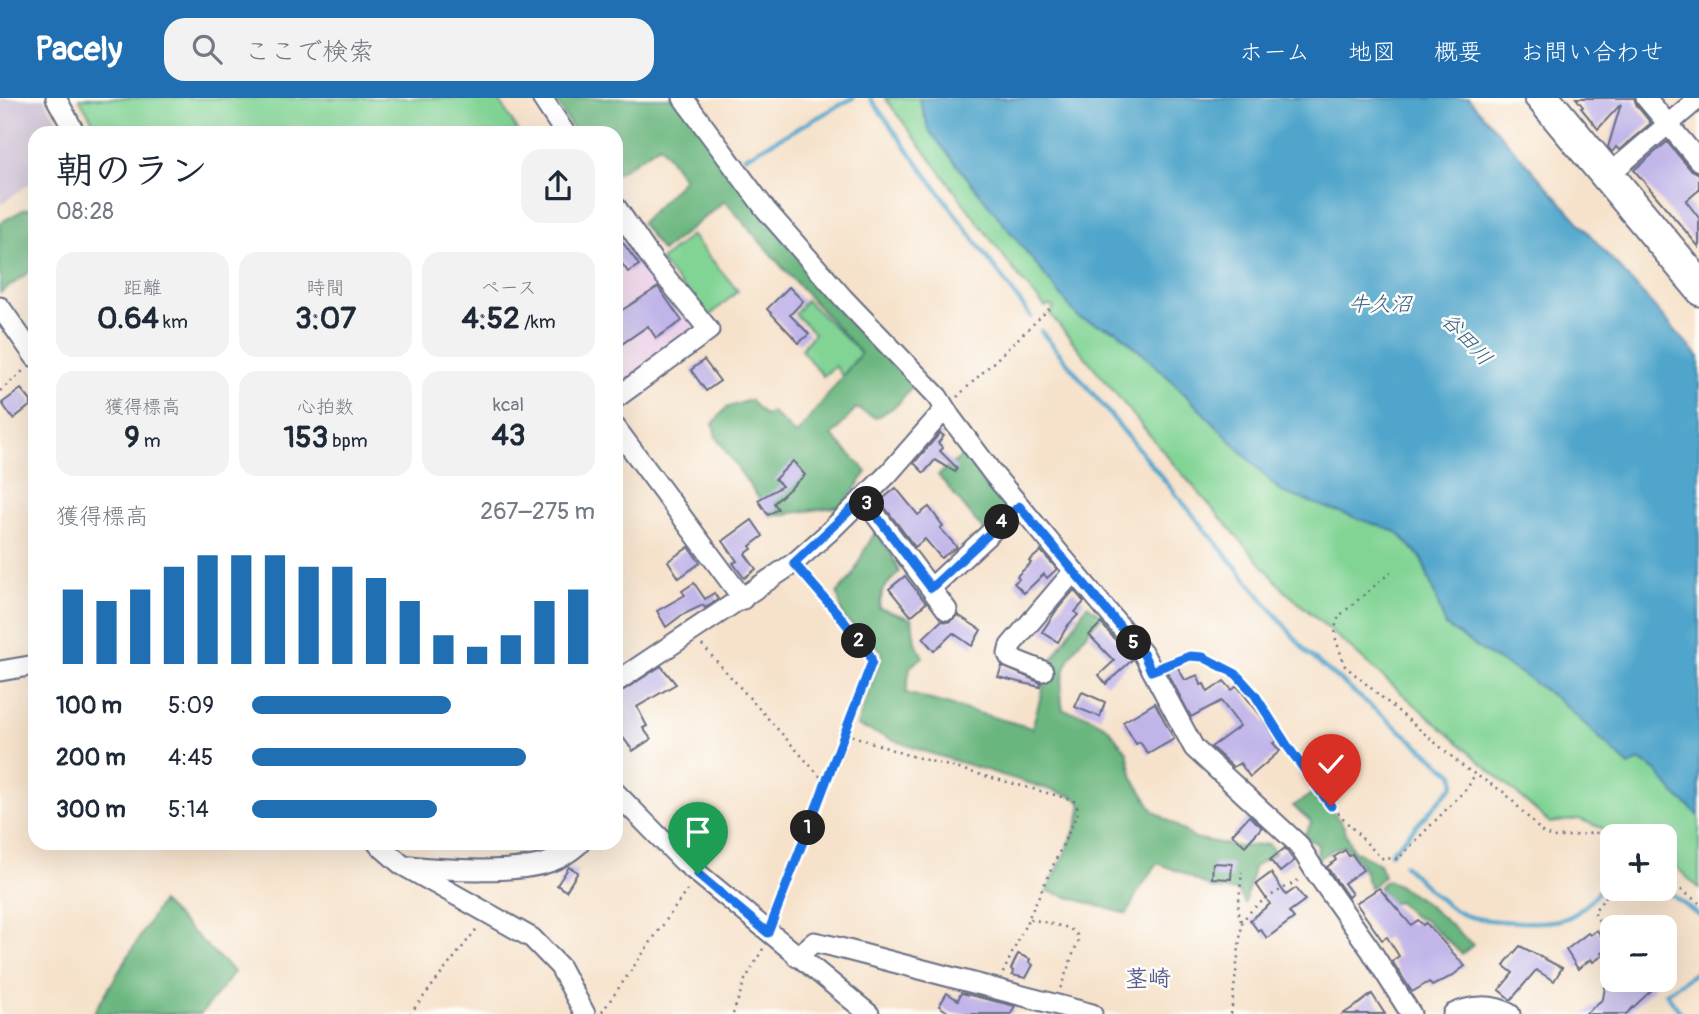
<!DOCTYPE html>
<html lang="ja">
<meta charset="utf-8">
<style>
body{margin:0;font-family:Pangolin,"Klee One",sans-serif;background:#f2f2f3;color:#1f2937;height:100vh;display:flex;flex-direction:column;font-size:26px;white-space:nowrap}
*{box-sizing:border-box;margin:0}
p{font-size:23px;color:#747a83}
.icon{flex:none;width:38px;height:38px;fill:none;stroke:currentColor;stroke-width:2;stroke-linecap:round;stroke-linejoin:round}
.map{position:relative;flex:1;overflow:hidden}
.details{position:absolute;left:28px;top:28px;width:595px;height:724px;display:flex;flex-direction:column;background:#fff;border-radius:21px;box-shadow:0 7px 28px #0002}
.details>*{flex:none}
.fabs{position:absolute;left:1600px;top:726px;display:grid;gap:14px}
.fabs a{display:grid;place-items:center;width:77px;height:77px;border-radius:14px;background:#fff;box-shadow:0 7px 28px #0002;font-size:35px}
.pin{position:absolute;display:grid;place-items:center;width:60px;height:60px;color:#fff;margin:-72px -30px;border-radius:50% 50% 50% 0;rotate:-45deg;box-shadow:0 0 7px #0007}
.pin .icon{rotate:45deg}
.km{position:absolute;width:35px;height:35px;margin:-18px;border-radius:50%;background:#222;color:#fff;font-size:19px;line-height:35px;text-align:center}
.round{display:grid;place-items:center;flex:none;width:74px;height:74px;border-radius:21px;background:#f2f2f3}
.summary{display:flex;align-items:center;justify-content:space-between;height:119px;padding:0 28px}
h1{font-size:38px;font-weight:700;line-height:52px}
.metrics{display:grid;grid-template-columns:repeat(3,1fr);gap:10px;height:119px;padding:7px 28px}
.metrics div{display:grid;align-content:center;border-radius:18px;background:#f2f2f3;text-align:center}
.metrics b{font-size:30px;font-weight:700}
.metrics small{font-size:19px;font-weight:400}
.metrics p{font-size:19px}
.chart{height:196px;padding:14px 28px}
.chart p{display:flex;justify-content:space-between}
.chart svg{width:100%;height:126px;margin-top:7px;stroke:#1f6fb2;stroke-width:6}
ul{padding:0 28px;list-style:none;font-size:23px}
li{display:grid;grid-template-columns:112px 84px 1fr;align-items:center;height:52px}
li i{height:18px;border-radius:9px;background:#1f6fb2}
header{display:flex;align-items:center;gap:42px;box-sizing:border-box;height:98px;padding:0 35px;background:#1f6fb2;color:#fff}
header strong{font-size:33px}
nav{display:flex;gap:38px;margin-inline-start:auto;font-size:24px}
.search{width:490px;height:63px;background:#f2f2f3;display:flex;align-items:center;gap:18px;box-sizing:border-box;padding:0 24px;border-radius:21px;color:#747a83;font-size:26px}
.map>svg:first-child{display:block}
</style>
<header>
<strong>Pacely</strong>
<div class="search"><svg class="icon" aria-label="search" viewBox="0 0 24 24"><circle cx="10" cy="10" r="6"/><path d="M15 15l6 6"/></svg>ここで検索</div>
<nav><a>ホーム</a><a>地図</a><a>概要</a><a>お問い合わせ</a></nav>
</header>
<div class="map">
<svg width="1699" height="916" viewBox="0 0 1699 916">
<rect width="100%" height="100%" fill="#fdfcf7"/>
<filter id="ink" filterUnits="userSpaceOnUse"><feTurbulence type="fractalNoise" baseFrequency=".0143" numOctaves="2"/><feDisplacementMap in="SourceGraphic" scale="14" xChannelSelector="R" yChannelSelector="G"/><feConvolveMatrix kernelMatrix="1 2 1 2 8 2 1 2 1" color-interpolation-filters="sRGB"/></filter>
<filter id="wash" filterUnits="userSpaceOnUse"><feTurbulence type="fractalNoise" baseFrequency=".00686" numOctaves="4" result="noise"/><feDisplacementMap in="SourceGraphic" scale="28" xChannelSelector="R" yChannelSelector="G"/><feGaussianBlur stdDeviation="1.57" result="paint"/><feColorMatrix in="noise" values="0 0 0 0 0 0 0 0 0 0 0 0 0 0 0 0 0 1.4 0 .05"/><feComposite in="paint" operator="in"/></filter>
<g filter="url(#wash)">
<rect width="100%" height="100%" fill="#f6e2cb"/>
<path fill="#edd1e9" d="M616 120 697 226 696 232 616 292Z"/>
<path fill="#ccbfd4" d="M0 0H44L64 35H35V82L0 107Z"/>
<g fill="#82d495" stroke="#4e827a" stroke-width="2">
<path d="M79 0H498L519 35H100Z"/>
<path d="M885 0H919L929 32 1079 220 1117 233 1167 278 1281 394 1397 434 1421 460 1446 528 1490 558 1521 575 1565 607 1629 668 1639 662 1657 671 1674 695 1690 707 1699 718V791L1664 757V738H1622L1579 721 1550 725 1284 492 1171 363 1050 216 1054 210 1049 207 1045 209 1022 183Z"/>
<path d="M691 137 738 193 708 219 660 163Z"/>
<path d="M806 202 861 255 842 278 835 268 823 278 801 252 814 235 795 216Z"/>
</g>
<g fill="#69b67e" stroke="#42726e" stroke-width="2">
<path d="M554 0H678L916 283 897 307 876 320 856 310 832 338 867 374 842 408 771 418 716 339 713 326 726 310 750 302 765 318 772 314 796 337 861 255 789 177 725 103 662 153 641 125 684 81 660 47 616 76V35H575Z"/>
<path d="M35 109V170L0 195V125L23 112Z"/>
<path d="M969 353 1014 408 984 433 938 377Z"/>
<path d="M876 433 892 457 899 474 883 491 879 510 912 521 915 544 923 559 910 569 906 595 1032 630 1050 565 1087 507 1103 518C1075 544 1055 573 1063 612L1086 617 1107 629 1127 654 1133 680 1154 713 1195 740 1239 749 1269 746 1275 755 1254 769 1245 805 1238 793 1213 791 1183 775 1157 765 1136 797 1127 816 1047 793C1054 778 1084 721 1081 707 1079 702 1078 702 1074 699L923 653 857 628 883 554 844 520 837 495 852 479 863 455Z"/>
<path d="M1316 693 1343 727 1353 752 1379 766 1384 778 1370 790 1363 769 1345 748 1334 751 1317 762 1318 747 1304 737 1312 724 1293 708Z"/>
<path d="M1387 782C1420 796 1447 824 1473 847L1462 856 1426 823 1413 818 1398 803 1391 805 1378 789Z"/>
<path d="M161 804 234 874 201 916H93Z"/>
</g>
<path fill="#4fa5cb" stroke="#356a94" stroke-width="2" d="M919 0H1468L1699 259V718C1691 708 1681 703 1673 694 1657 676 1663 675 1639 662L1629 668 1565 607 1521 575 1490 558 1446 528 1422 460 1397 434 1281 394 1167 278 1117 233 1079 220 929 32Z"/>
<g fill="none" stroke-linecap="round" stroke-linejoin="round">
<g stroke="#4fa5cb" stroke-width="4.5">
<path d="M870 0 1031 219"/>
<path d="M745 59 853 0"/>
<path d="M1041 233 1308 556 1454 677V687L1391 755"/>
<path d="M1404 767C1420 782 1442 807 1462 816 1480 824 1551 828 1569 819 1586 811 1599 792 1612 778"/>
<path d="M1664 791 1699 817"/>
<path d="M1682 916 1666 895 1699 872"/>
</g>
</g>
<g id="blocks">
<g fill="#c0b4e9">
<path d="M1576 0H1634L1637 8 1651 25 1619 52 1616 49 1612 54 1608 49 1621 6 1598 31 1581 10 1583 9Z"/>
<path d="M1667 44 1690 71 1699 76V92L1686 103 1699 120V149L1634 72Z"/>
<path d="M616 135 639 167 628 174 616 157Z"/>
<path d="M658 189 682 223 656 240 648 228 616 250V216Z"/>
<path d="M789 189 803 203 790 217 809 236 799 245 767 211Z"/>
<path d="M704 262 720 283 706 293 691 272Z"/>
<path d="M21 291 31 303V307L13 321 2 305Z"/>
<path d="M940 335 944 338 938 345 943 350 940 353 957 370 955 374 935 362 924 375 914 365Z"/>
<path d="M793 363 805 377 774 405 778 411 768 417 758 402 782 388 775 381Z"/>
<path d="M896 390 918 417 929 409 943 428 940 430 957 449 941 460 925 441 915 449 880 403Z"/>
<path d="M752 422 763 438 750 448 752 451 745 456 756 471 744 480 733 465 737 463 723 443Z"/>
<path d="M689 449 700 465 679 480 668 463Z"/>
<path d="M1041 453 1057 471 1047 480 1044 476 1024 495 1014 485 1019 481 1017 478 1031 465 1029 463Z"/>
<path d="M905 478 926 505 911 518 889 491Z"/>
<path d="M694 485 705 501 714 495 718 501 705 510 703 507 682 517 666 529 657 513 685 497 682 493Z"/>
<path d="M1074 492 1084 504 1075 514 1078 517 1068 527 1058 544 1042 534 1056 513Z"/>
<path d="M958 517 981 532 972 548 953 535 934 553 923 540 941 523 949 524Z"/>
<path d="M1101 525 1132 562 1106 586 1099 577 1114 563 1089 537Z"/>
<path d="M661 568 676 586 637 609 647 628 643 630 651 641 633 653 616 630V597Z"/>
<path d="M1002 568 1041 585 1040 589 998 579Z"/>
<path d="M1177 568 1185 582 1198 577 1201 587 1204 586 1208 594 1224 583 1232 592 1237 588 1261 618 1277 643 1273 645 1280 653 1250 679 1240 665 1233 669 1211 649 1240 628 1221 603 1191 619 1166 572Z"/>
<path d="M1082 594 1105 604 1100 619 1075 609Z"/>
<path d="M1155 605 1174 641 1148 656 1140 644 1136 646 1123 624Z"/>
<path d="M1249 718 1262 729 1245 748 1232 736Z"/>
<path d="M1285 750 1294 763 1280 774 1270 762Z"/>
<path d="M1345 752 1349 758 1352 756 1363 772 1344 785 1352 796 1348 799 1327 769 1336 762 1334 759Z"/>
<path d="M1213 765 1232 766 1231 781 1212 780Z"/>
<path d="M569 769 578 774 566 793 557 787Z"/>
<path d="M1271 775 1286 797 1296 790 1305 802 1289 814 1294 820 1267 840 1260 831 1258 833 1250 822 1270 806 1256 786Z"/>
<path d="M1379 790 1411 827 1418 822 1423 827 1426 825 1465 868 1452 878 1432 888 1429 884 1412 894 1392 863 1399 858 1387 839 1382 842 1356 805Z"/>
<path d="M1597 832 1609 850 1601 855 1602 858 1593 864 1591 861 1578 871 1566 852 1588 835 1590 837Z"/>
<path d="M1520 848 1562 870 1554 883 1536 872 1511 902 1499 892 1513 875 1504 868 1506 864Z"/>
<path d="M1018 856 1030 861 1029 864 1033 867 1026 880 1012 877 1013 873 1011 871Z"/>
<path d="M1613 882H1630L1635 887 1641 882H1647L1654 890 1626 916H1585L1603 901 1605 889Z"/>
<path d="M947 895 958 902 961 895 1015 908 1011 916H951L939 908Z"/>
<path d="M1372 896 1385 916H1343L1360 905Z"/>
</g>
</g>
</g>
<g filter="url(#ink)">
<use href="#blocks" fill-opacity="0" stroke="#686e84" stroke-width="2"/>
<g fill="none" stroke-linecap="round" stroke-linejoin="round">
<g stroke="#686e84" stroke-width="23">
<g id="minor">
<path d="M56 0 75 35"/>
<path d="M542 0 565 35"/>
<path d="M683 0 766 112 844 201 938 299 951 320 994 377 1144 557 1194 650 1298 746 1315 773 1370 851 1411 916"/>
<path d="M1534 0 1699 198"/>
<path d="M1552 0 1699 177"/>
<path d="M1646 0 1699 63"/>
<path d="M1613 73 1699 0"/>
<path d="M616 109 655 166 709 232 616 300"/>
<path d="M0 209 35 259"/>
<path d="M616 330 743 501"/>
<path d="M863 400 947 512"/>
<path d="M931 490 1019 408"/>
<path d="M0 573 35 567"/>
<path d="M1043 573 1010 560 1008 556 1010 548 1074 473"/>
<path d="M616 584 794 465 828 435 888 376 945 311"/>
<path d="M616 695 684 764 869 916"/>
<path d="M378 746 402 767 532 840 560 869 585 916"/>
<path d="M410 768C445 772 520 776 552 763 563 759 571 753 579 746"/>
<path d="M797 859 814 844 832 848 1092 916"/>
<path d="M1453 916C1470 907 1494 906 1510 916"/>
</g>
</g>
<g stroke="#686e84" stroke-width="2.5" stroke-dasharray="2 5" stroke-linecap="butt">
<path d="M0 293 24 272"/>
<path d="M957 299 1049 211"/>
<path d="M1391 474 1339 518 1335 530 1336 542 1345 568 1465 670 1505 695 1542 734 1553 740 1603 734 1612 740"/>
<path d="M702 547 826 685"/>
<path d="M1169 567C1175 564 1182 560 1189 559 1239 549 1287 650 1312 684 1333 711 1357 735 1381 760L1398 761 1468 689 1475 676"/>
<path d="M845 635 901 655 1073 702 1077 707 1078 714 1002 877"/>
<path d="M1664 779 1699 805"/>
<path d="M773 818 872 564 870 557 805 478"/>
<path d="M1030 821 1069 830 1077 837 1078 843 1060 891"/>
<path d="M1241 823 1238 812 1242 774"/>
<path d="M1612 839 1595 818V812L1612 791"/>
<path d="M602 914 690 788"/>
<path d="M410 916 479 828"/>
<path d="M733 916 745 882 764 849"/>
<path d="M1231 916 1242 825C1253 804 1282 792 1302 780"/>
</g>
<use href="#minor" stroke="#fff" stroke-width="19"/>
</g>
</g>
<g fill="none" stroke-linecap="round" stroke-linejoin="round" filter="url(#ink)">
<g stroke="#fff" stroke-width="14">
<path id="route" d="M698 776 768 835 872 564 870 557 839 517 794 465 863 400 931 490 1019 408 1144 557 1151 573 1190 558 1203 559 1236 576 1255 597 1288 649 1331 708"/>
</g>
<use href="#route" stroke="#1a73e8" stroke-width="9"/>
</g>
<g text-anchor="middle" stroke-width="5" stroke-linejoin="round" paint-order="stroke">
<g font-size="21" font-style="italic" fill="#305e8a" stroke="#fdfcf7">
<text x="1380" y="213">牛久沼</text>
<text transform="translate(1467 241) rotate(47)" y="7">谷田川</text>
</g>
<g font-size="23" font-weight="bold" fill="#555e8f" stroke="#fdfcf7">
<text x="1148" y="888">茎崎</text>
</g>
</g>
</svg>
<div class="fabs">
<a>+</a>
<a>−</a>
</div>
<div class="pin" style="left:698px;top:776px;background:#1e9e55"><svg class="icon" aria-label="arrive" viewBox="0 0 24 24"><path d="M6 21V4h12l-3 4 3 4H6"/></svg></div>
<div class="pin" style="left:1331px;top:708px;background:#d93025"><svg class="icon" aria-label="check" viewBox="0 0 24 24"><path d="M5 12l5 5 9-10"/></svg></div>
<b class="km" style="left:808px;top:730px">1</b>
<b class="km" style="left:859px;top:543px">2</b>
<b class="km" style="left:867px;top:406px">3</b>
<b class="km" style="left:1002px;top:424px">4</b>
<b class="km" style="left:1134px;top:545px">5</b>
<section class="details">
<div class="summary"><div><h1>朝のラン</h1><p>08:28</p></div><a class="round"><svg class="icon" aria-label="share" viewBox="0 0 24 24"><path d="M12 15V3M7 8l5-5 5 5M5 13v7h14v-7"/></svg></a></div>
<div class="metrics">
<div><p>距離</p><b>0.64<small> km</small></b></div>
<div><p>時間</p><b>3:07</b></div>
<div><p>ペース</p><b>4:52<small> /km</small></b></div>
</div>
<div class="metrics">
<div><p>獲得標高</p><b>9<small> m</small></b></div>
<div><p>心拍数</p><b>153<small> bpm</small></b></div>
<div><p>kcal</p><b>43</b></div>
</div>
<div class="chart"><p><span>獲得標高</span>267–275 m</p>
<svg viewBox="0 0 160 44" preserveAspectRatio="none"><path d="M5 44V18M15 44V22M25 44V18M35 44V10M45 44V6M55 44V6M65 44V6M75 44V10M85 44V10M95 44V14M105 44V22M115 44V34M125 44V38M135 44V34M145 44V22M155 44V18"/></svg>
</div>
<ul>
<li><b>100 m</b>5:09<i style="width:58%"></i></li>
<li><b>200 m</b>4:45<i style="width:80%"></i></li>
<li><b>300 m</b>5:14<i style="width:54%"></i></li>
</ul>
</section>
</div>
